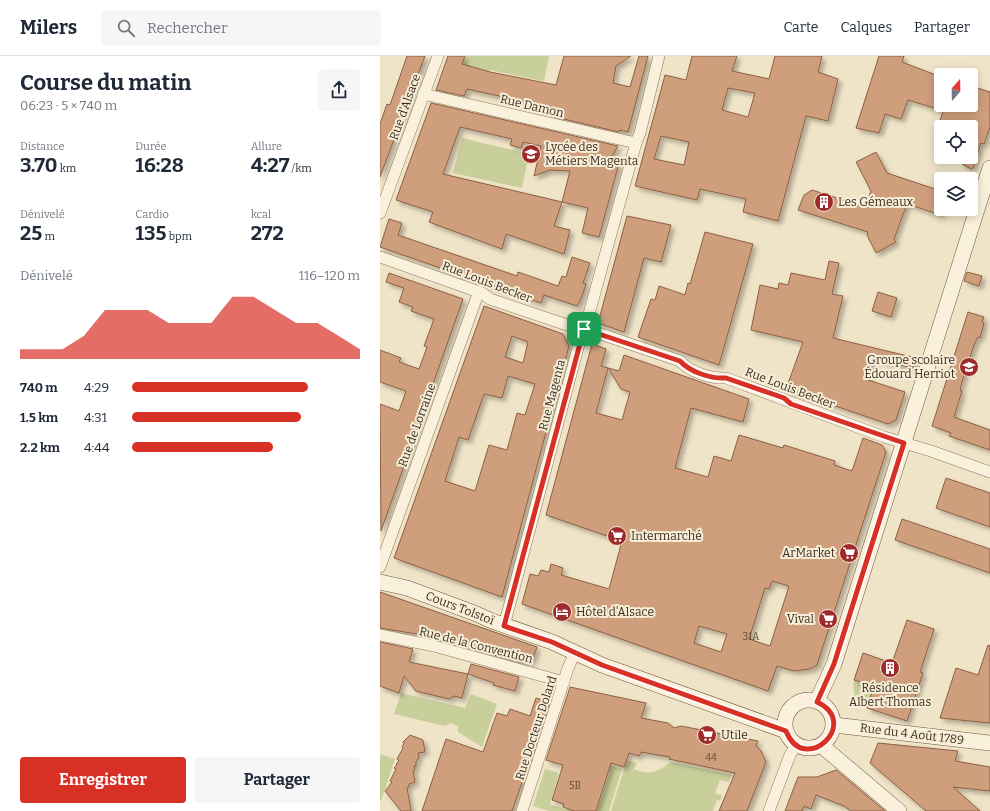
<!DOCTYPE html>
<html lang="fr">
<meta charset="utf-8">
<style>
body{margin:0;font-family:Bitter,serif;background:#f6f6f7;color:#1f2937;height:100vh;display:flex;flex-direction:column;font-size:15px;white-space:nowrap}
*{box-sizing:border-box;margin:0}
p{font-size:13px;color:#747a83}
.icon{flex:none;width:22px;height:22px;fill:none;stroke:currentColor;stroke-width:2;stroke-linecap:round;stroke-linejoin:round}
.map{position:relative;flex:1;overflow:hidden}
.side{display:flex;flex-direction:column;background:#fff;width:380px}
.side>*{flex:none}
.needle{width:26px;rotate:20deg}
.tools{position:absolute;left:554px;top:12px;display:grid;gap:8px}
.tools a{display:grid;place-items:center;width:44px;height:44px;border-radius:4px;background:#fff;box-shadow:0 2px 10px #0003;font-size:20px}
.pin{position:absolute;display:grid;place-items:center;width:34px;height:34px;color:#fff;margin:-17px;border-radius:8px;box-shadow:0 2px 6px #0006}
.round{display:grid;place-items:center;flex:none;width:42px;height:42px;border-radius:4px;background:#f6f6f7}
.overview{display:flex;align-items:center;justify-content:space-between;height:68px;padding:0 20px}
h1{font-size:22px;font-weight:700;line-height:30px}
.figures{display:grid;grid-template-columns:repeat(3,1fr);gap:6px;height:68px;padding:4px 20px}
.figures div{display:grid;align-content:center}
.figures b{font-size:20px;font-weight:700}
.figures small{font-size:11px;font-weight:400}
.figures p{font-size:11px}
.chart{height:112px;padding:8px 20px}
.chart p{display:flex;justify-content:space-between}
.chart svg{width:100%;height:72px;margin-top:4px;fill:#d93025;opacity:.7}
.action{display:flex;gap:8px;margin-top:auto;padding:8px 20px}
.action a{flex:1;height:46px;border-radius:4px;background:#d93025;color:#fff;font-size:16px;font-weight:700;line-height:46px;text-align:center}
.action a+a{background:#f6f6f7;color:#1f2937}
ul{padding:0 20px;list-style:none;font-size:13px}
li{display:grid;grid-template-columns:64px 48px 1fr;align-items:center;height:30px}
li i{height:10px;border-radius:5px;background:#d93025}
header{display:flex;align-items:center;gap:24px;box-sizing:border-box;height:56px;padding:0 20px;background:#fff;border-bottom:1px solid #e0e1e3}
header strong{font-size:19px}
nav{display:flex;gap:22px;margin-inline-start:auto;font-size:14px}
.search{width:280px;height:36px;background:#f6f6f7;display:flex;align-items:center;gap:10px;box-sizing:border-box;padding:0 14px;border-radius:4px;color:#747a83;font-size:15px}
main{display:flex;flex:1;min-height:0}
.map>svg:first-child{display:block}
</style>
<header>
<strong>Milers</strong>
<div class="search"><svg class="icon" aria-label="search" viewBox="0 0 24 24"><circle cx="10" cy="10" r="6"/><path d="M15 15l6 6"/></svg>Rechercher</div>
<nav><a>Carte</a><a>Calques</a><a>Partager</a></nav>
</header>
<main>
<section class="side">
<div class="overview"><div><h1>Course du matin</h1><p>06:23 · 5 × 740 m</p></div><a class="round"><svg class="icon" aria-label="share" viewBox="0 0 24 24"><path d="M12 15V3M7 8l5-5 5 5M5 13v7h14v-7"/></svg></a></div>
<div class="figures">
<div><p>Distance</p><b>3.70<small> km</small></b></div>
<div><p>Durée</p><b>16:28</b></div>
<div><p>Allure</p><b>4:27<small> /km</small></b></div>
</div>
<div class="figures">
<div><p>Dénivelé</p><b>25<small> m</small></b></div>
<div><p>Cardio</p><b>135<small> bpm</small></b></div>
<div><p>kcal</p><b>272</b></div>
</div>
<div class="chart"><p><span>Dénivelé</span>116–120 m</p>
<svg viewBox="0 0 160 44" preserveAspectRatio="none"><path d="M0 44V38L10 38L20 38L30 30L40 14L50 14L60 14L70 22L80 22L90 22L100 6L110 6L120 14L130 22L140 22L150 30L160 38V44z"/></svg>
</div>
<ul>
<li><b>740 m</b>4:29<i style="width:77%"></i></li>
<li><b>1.5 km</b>4:31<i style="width:74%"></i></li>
<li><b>2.2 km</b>4:44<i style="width:62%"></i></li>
</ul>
<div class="action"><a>Enregistrer</a><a>Partager</a></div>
</section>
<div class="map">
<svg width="610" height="755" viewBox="0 0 610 755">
<defs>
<filter id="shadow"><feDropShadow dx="3.5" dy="3.5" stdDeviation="2" flood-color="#0004"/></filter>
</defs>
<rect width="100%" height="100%" fill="#f0e4c8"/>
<g fill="#c9cf9b">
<path d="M85 0H169L164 25 110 14 108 20 82 8Z"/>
<path d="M82 82 149 98 142 132 73 117Z"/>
<path d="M474 624 494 630 487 652C475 645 472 636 474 624Z"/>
<path d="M21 637 85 652 91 638 117 648 102 691 78 676V670L71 667 65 670 14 658Z"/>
<path d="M0 698 15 703 1 745H0Z"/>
<path d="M198 698 242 713 229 755H217L230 715 209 708Z"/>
<path d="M247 704 257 707 254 713C269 720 278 716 290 706L352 719 349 726 340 724 335 737 342 740 340 745 337 744 333 755H231Z"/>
<path d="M165 713 179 717 170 748 191 755H169L153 750Z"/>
</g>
<g fill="#cf9f7d" stroke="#8d5f41" fill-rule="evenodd" filter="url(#shadow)">
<path d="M27 0H45L0 121V68L7 48 10 49Z"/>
<path d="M68 0H85L82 8 110 16 176 29 184 0H251L236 10 233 27 250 31 259 0H268L248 76 240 74 239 76 171 60 174 52 87 33 84 40 56 34Z"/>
<path d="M312 0H357L352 15 389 23 395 0H442L438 16 458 23 448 65 426 60 398 165 363 156 366 143 320 133 317 144 255 130 285 19 306 24ZM348 32 375 37 368 61 342 54ZM281 80 309 86 304 109 274 103Z"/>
<path d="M499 0H524L522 6 561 21V54L528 44 521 63 505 58 499 77 476 72Z"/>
<path d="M591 30 610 36V71L604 88 601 87 593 112 591 113 582 108 584 101H591V71H558L565 49H591Z"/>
<path d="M51 47 238 90 227 109 239 107 219 181 202 177 208 152 182 146 174 170 190 174 184 198 126 178 122 193 49 166 53 156 16 144ZM80 71 132 83 130 89 141 92 143 86 161 90 154 120 170 114 190 115 182 146 63 118Z"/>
<path d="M496 96 507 117 561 135V159L527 148 514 183 516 186 496 197 487 179 488 176 418 154 424 139 432 134 485 151 491 135 476 106Z"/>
<path d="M247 160 291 169 281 206 264 202 244 276 218 267Z"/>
<path d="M9 163 22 167 18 179 137 220 138 216 178 230 182 220 186 221 192 201 210 207 203 227 206 228 201 243 197 250 164 239 161 247 0 191Z"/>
<path d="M325 176 373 188 339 309 258 281 271 243 275 244 279 230 305 239 308 227 310 228Z"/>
<path d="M449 205 459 207 452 238 463 240 453 282 536 302 533 312 493 303 488 324 525 336 516 364 508 368 406 333 423 286 371 274 380 229 398 233 399 227 408 229 411 217 445 224Z"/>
<path d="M587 216 602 220 599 230 584 225Z"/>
<path d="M9 217 83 243 1 475 0 348 19 355 26 335 0 326V294L21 302 19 306 39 313 47 291 44 290 54 263 31 255 33 251 19 246 24 232 6 226Z"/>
<path d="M498 236 517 242 511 261 492 255Z"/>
<path d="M104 250 183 278 189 290 122 541 14 502ZM132 280 148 286 143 307 125 301ZM128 320 155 328 145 359 137 357 127 394 109 389 95 435 65 425 79 381 88 384 104 338 122 342Z"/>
<path d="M588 256 604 261 602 266 604 267 600 282 598 281 594 289 582 326 580 335H582L574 361 610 374V394L569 380 571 377 552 370Z"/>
<path d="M212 288 226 293 221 310 239 315 244 299 369 343 363 366 311 352 295 412 328 421 334 400 351 405 359 379 403 392 404 389 455 405 454 409 472 415 483 382 502 389 506 396 437 609 430 613 414 615 397 610 388 635 142 548 150 518 158 520 161 514 169 516 171 508 183 512 181 519 229 533 242 485 166 459ZM228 312 241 333 250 336 242 364 216 357ZM392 525 409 530 390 590 369 583 385 532 389 533ZM319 570 347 578 341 596 314 587Z"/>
<path d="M566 422 610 437V471L556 452Z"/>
<path d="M522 463 610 493V517L515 484Z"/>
<path d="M0 536 157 591 151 607 144 605 143 607 95 594V592L37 578 0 572Z"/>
<path d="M527 564 554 573 540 616 543 617 527 665 487 652 494 630 474 624 483 597 512 607Z"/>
<path d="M0 586 33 593 29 606 88 618 82 642 74 640 69 643 36 635 24 620 19 637 0 630Z"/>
<path d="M608 589 610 590V667L560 662 576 612 598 619Z"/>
<path d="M91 608 139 621 135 635 113 629 114 627 88 618Z"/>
<path d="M190 631 266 647 261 662 288 667 294 672 301 670 378 685 376 690 381 695 386 706 367 755H339L355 717 289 703 290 701 261 696 259 700 249 697 244 711 231 707 216 755H194L183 751 184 748 172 744 183 709 166 704Z"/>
<path d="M156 642 170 646 132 755H42L66 683 103 696 117 657 127 660 130 653 150 660Z"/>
<path d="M30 679 43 684 45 696 38 697 39 701 36 706V710H34L35 714 33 715 35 726 29 728V731L27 732 31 755H21L5 735 12 726 10 725 16 713 14 712 17 709 16 708 19 705 17 703 23 692 22 690 24 688 23 686Z"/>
<path d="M498 687 578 695 575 705 610 711V735L573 731 600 755H546L490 707Z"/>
<path d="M456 714 505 755H471L464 750 436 739 431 753 424 750 422 755H405L418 721H437Z"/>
</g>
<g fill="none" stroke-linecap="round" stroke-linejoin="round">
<g stroke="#8d765c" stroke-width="12">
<g id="street">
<path d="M43 38 256 87"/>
<path d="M0 157 58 0"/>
<path d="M0 201 102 237 110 243 193 271 209 274 300 305C310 316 331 323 346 322L504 381 551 395 610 416"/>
<path d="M0 511 99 235"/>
<path d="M124 570 199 288 209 258 256 87 260 77 279 0"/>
<path d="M0 579 54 590 184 626"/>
<path d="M142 755 188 612 195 597"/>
<path d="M389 755 410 699 416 689"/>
</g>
</g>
<g stroke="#6f573f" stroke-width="16">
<g id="secondary">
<path d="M0 526 27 532 94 557 112 565 172 586 222 609 406 675"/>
<circle cx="429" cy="668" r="24"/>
<path d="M437 645 454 608 610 112"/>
<path d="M454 669 610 687"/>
<path d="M442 690 519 755"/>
</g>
</g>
<use href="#street" stroke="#faf1dc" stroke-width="11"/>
<use href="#secondary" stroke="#faf1dc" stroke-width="15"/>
</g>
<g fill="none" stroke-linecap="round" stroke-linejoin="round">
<g stroke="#fff" stroke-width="8">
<path id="route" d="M204 273 300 305C310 316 331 323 346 322L404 342 411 348 524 387 454 608 437 646C482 667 424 721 406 675L222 609 172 586 124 570Z"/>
</g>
<use href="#route" stroke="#d93025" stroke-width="5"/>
</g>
<defs>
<g id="school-disc" transform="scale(1)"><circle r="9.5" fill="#9e2a2b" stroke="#f7eed8"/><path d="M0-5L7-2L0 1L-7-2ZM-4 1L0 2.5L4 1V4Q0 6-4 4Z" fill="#fff"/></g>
<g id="building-disc" transform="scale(1)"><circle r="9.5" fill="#9e2a2b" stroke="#f7eed8"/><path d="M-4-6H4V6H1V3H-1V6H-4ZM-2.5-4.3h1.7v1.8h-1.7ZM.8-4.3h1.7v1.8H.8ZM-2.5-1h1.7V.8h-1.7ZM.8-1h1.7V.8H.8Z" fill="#fff"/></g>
<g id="supermarket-disc" transform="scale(1)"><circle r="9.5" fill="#9e2a2b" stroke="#f7eed8"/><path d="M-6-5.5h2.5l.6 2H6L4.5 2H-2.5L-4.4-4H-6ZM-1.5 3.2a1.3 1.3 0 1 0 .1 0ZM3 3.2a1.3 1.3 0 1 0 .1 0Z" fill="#fff"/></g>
<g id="hotel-disc" transform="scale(1)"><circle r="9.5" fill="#9e2a2b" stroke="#f7eed8"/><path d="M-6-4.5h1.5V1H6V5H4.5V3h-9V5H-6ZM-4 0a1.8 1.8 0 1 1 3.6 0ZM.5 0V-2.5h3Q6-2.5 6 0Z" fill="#fff"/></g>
</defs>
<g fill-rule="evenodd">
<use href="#school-disc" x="151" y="98"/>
<use href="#building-disc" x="444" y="146"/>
<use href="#school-disc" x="589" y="311"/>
<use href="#supermarket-disc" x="237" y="480"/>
<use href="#supermarket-disc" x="469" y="497"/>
<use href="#hotel-disc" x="182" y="556"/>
<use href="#supermarket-disc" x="448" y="563"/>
<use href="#building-disc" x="510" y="612"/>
<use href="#supermarket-disc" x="327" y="679"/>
</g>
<g text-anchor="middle" stroke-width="4" stroke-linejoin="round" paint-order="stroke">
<g font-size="10" fill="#624a37">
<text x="371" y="584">31A</text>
<text x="331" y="705">44</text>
<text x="195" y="733">5B</text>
</g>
<g font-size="12" fill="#3d2e20" stroke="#f7eed8">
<text transform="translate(152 50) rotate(13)" y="4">Rue Damon</text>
<text transform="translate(25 51) rotate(-70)" y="4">Rue d'Alsace</text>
<text transform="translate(107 226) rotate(21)" y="4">Rue Louis Becker</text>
<text transform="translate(410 332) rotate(21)" y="4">Rue Louis Becker</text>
<text transform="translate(172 339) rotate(-75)" y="4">Rue Magenta</text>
<text transform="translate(37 369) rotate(-70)" y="4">Rue de Lorraine</text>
<text transform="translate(80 552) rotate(21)" y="4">Cours Tolstoï</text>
<text transform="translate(96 589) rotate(14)" y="4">Rue de la Convention</text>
<text transform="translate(156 672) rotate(-72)" y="4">Rue Docteur Dolard</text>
<text transform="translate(532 678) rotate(7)" y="4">Rue du 4 Août 1789</text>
</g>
<g font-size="12" fill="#3d2e20" stroke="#f7eed8" text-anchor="start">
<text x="165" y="95">Lycée des<tspan x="165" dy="14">Métiers Magenta</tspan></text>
<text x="458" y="150">Les Gémeaux</text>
<text x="575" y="308" text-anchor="end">Groupe scolaire<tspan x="575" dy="14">Édouard Herriot</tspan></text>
<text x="251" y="484">Intermarché</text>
<text x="455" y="501" text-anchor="end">ArMarket</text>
<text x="196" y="560">Hôtel d'Alsace</text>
<text x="434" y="567" text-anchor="end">Vival</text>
<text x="510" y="636" text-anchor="middle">Résidence<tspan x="510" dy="14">Albert Thomas</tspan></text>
<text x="341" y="683">Utile</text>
</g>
</g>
</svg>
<div class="tools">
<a><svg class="needle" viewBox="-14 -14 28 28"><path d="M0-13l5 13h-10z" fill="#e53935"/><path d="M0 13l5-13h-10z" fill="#747a83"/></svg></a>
<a><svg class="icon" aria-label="locate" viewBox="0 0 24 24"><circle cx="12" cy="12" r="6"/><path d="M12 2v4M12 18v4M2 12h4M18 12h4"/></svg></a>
<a><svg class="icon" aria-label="layers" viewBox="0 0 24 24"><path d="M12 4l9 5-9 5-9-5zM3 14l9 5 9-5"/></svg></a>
</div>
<div class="pin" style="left:204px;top:273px;background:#1e9e55"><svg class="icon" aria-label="arrive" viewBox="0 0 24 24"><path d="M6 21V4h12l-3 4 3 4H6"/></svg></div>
</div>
</main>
